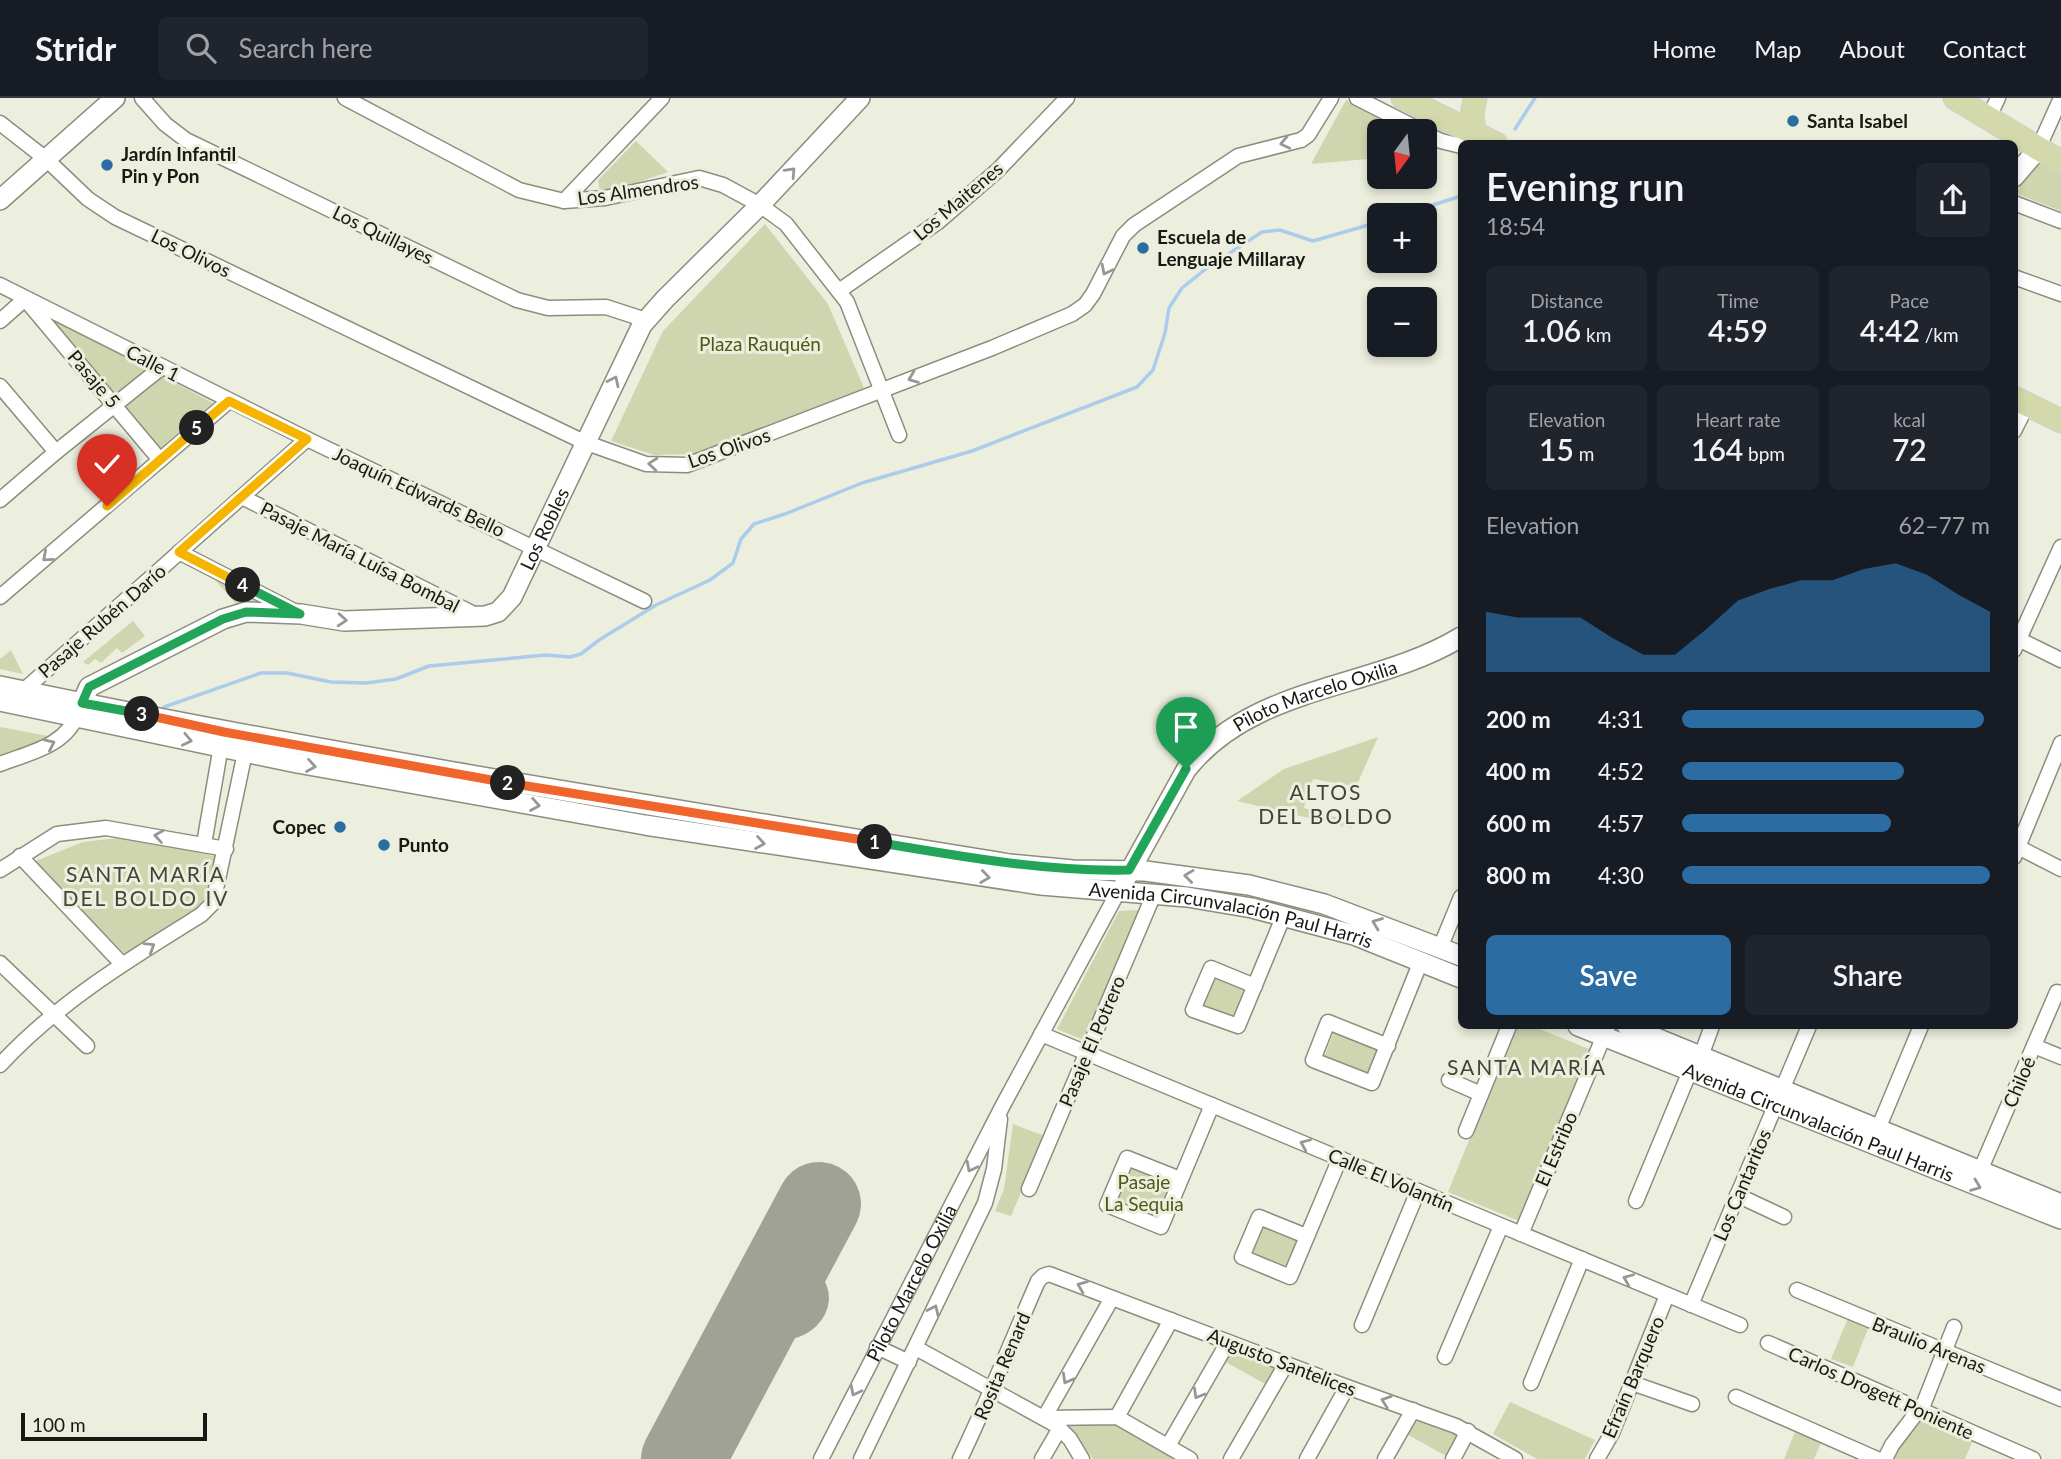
<!DOCTYPE html>
<meta charset="utf-8">
<style>
body{margin:0;font-family:Lato,sans-serif;background:#20242c;color:#f1f3f6;height:100vh;display:flex;flex-direction:column;font-size:26px;white-space:nowrap}
*{box-sizing:border-box;margin:0}
p{font-size:23px;color:#9ea1a6}
.icon{flex:none;width:38px;height:38px;fill:none;stroke:currentColor;stroke-width:2;stroke-linecap:round;stroke-linejoin:round}
.map{position:relative;flex:1;overflow:hidden}
.side{position:absolute;left:1458px;top:42px;width:560px;height:889px;display:flex;flex-direction:column;background:#171b24;border-radius:10px;box-shadow:0 4px 10px #0003}
.side>*{flex:none}
.needle{width:46px;rotate:195deg}
.buttons{position:absolute;left:1367px;top:21px;display:grid;gap:14px}
.buttons a{display:grid;place-items:center;width:70px;height:70px;border-radius:10px;background:#171b24;box-shadow:0 4px 10px #0003;font-size:35px}
.scale{position:absolute;left:21px;bottom:18px;width:186px;box-sizing:border-box;padding-left:7px;border:4px solid #181913;border-top:0;font-size:19px;line-height:24px;white-space:nowrap;color:#181913;-webkit-text-stroke:5px #ecefde;paint-order:stroke}
.pin{position:absolute;display:grid;place-items:center;width:60px;height:60px;color:#fff;margin:-72px -30px;border-radius:50% 50% 50% 0;rotate:-45deg;box-shadow:0 0 7px #0007}
.pin .icon{rotate:45deg}
.km{position:absolute;width:35px;height:35px;margin:-18px;border-radius:50%;background:#222;color:#fff;font-size:19px;line-height:35px;text-align:center}
.round{display:grid;place-items:center;flex:none;width:74px;height:74px;border-radius:10px;background:#20242c}
.headline{display:flex;align-items:center;justify-content:space-between;height:119px;padding:0 28px}
h1{font-size:38px;font-weight:600;line-height:52px}
.figures{display:grid;grid-template-columns:repeat(3,1fr);gap:10px;height:119px;padding:7px 28px}
.figures div{display:grid;align-content:center;border-radius:10px;background:#20242c;text-align:center}
.figures b{font-size:30px;font-weight:600}
.figures small{font-size:19px;font-weight:400}
.figures p{font-size:19px}
.chart{height:196px;padding:14px 28px}
.chart p{display:flex;justify-content:space-between}
.chart svg{width:100%;height:126px;margin-top:7px;fill:#2b6ca2;opacity:.7}
.primary-button{display:flex;gap:14px;margin-top:auto;padding:14px 28px}
.primary-button a{flex:1;height:80px;border-radius:10px;background:#2b6ca2;color:#fff;font-size:28px;font-weight:600;line-height:80px;text-align:center}
.primary-button a+a{background:#20242c;color:#f1f3f6}
ul{padding:0 28px;list-style:none;font-size:23px}
li{display:grid;grid-template-columns:112px 84px 1fr;align-items:center;height:52px}
li i{height:18px;border-radius:9px;background:#2b6ca2}
header{display:flex;align-items:center;gap:42px;box-sizing:border-box;height:98px;padding:0 35px;background:#171b24;border-bottom:2px solid #363941}
header strong{font-size:33px}
nav{display:flex;gap:38px;margin-inline-start:auto;font-size:24px}
.search{width:490px;height:63px;background:#20242c;display:flex;align-items:center;gap:18px;box-sizing:border-box;padding:0 24px;border-radius:10px;color:#9ea1a6;font-size:26px}
.map>svg:first-child{display:block}
</style>
<header>
<strong>Stridr</strong>
<div class="search"><svg class="icon" aria-label="search" viewBox="0 0 24 24"><circle cx="10" cy="10" r="6"/><path d="M15 15l6 6"/></svg>Search here</div>
<nav><a>Home</a><a>Map</a><a>About</a><a>Contact</a></nav>
</header>
<div class="map">
<svg width="2061" height="1361" viewBox="0 0 2061 1361">
<rect width="100%" height="100%" fill="#ecefde"/>
<g fill="#cfd6af">
<path d="M1346 2 1409 33H1379V60L1311 66Z"/>
<path d="M636 43 668 74 607 95 599 90 598 82Z"/>
<path d="M2043 60 2061 70V113L2015 95Z"/>
<path d="M765 126 828 206 864 290 695 356 654 357 611 343 663 233Z"/>
<path d="M42 217 152 272 116 300Z"/>
<path d="M158 276 215 306 161 352 121 305Z"/>
<path d="M210 476 284 514 240 511Z"/>
<path d="M133 523 145 538 122 555 117 550 101 565 95 561 88 567 83 564Z"/>
<path d="M11 552 23 576 0 571V561Z"/>
<path d="M0 629 48 638 0 659Z"/>
<path d="M1378 639 1356 689 1313 681 1304 710 1353 724 1351 730 1237 703 1284 671Z"/>
<path d="M126 739 223 760 214 802 127 858 33 764 83 744Z"/>
<path d="M1139 812 1086 943 1057 931 1119 813Z"/>
<path d="M1212 875 1246 888 1233 922 1199 909Z"/>
<path d="M1515 928H1532L1589 951 1519 1123 1448 1094Z"/>
<path d="M1334 934 1380 950 1370 977 1324 959Z"/>
<path d="M1013 1026 1045 1038 1011 1118 995 1113 1004 1091Z"/>
<path d="M1129 1066 1175 1085 1159 1124 1113 1105Z"/>
<path d="M1262 1124 1301 1140 1288 1173 1248 1157Z"/>
<path d="M1848 1220 1869 1228 1853 1269 1831 1261Z"/>
<path d="M1228 1252 1276 1270 1267 1287 1222 1262Z"/>
<path d="M1510 1304 1595 1342 1585 1361H1537L1493 1336Z"/>
<path d="M1923 1320 1973 1342 1965 1361H1893L1903 1342Z"/>
<path d="M1410 1321 1457 1337 1446 1358 1403 1334Z"/>
<path d="M1064 1322 1117 1325 1179 1361H1093Z"/>
<path d="M1795 1334 1821 1345 1814 1361H1784Z"/>
</g>
<g fill="none" stroke-linecap="round" stroke-linejoin="round">
<g stroke="#abcceb" stroke-width="3.5">
<path d="M1515 31 1535 0"/>
<path d="M1402 117 1461 98"/>
<path d="M164 609 261 575H287L331 584 366 585 396 581 429 568 546 557 570 559 581 556 599 542 656 507 710 482 733 465 741 441 754 426 785 416 862 385 972 353 1137 289 1153 272 1165 235 1169 210 1182 190 1207 170 1262 134 1280 132 1313 143 1379 124"/>
</g>
<path stroke="#a0a295" stroke-width="33" d="M744 1245C753 1237 762 1231 774 1228 785 1225 796 1225 805 1216 824 1197 803 1175 782 1174"/>
<path stroke="#a0a295" stroke-width="84" d="M683 1361 819 1106"/>
<g stroke="#8b8e7e" stroke-width="17">
<g id="street">
<path d="M142 0 165 26 186 42 517 202 548 210 606 209 646 222"/>
<path d="M345 0 519 92 564 103 605 100 699 80 723 87 760 107 786 126 847 204 899 337"/>
<path d="M1357 0 1422 33"/>
<path d="M1988 21 1998 0"/>
<path d="M0 25 46 61 88 101 115 119 584 344 646 366 687 367 992 250 1072 216 1085 207 1093 196 1123 138 1134 127 1238 58 1301 42 1308 37 1331 0"/>
<path d="M1424 35 1441 43 1461 48"/>
<path d="M2038 51 2061 0"/>
<path d="M564 103 662 0"/>
<path d="M2014 105 2061 123"/>
<path d="M2014 179 2061 196"/>
<path d="M0 187 307 341 644 503"/>
<path d="M839 193 938 124 998 72 1067 0"/>
<path d="M0 223 25 201 160 362"/>
<path d="M0 288 56 354"/>
<path d="M2014 333 2027 307"/>
<path d="M242 399 478 518"/>
<path d="M0 402 56 354 162 269"/>
<path d="M179 454 296 514"/>
<path d="M0 499 229 303"/>
<path d="M2014 539 2061 562"/>
<path d="M2014 552 2061 449"/>
<path d="M23 593 307 341"/>
<path d="M0 666C31 654 67 648 79 613"/>
<path d="M204 746 222 642"/>
<path d="M2014 747 2061 771"/>
<path d="M20 758 122 866"/>
<path d="M2014 759 2061 645"/>
<path d="M0 772 57 736 106 730 226 751"/>
<path d="M1440 850 1461 799"/>
<path d="M0 865 87 948"/>
<path d="M1255 888 1211 870 1193 912 1238 928 1284 817"/>
<path d="M1041 936 1740 1227"/>
<path d="M1388 948 1328 924 1313 962 1372 985 1421 863"/>
<path d="M2034 948 2061 959"/>
<path d="M1701 958 1712 928"/>
<path d="M0 967C57 905 130 861 201 817L213 805 247 645"/>
<path d="M1449 982 1481 996"/>
<path d="M1878 1031 1921 928"/>
<path d="M1466 1033 1509 928"/>
<path d="M1980 1073 2057 894"/>
<path d="M1180 1081 1127 1060 1107 1107 1161 1129 1212 1007"/>
<path d="M1029 1091 1154 796"/>
<path d="M1737 1097 1784 1119"/>
<path d="M1636 1103 1690 973"/>
<path d="M1521 1136 1608 928"/>
<path d="M1306 1138 1259 1119 1242 1159 1290 1179 1340 1060"/>
<path d="M1797 1192 2061 1301"/>
<path d="M1691 1207 1809 928"/>
<path d="M1362 1227 1418 1093"/>
<path d="M1768 1245 2033 1361"/>
<path d="M877 1249 909 1264"/>
<path d="M916 1250 1056 1327 1070 1341 1082 1361"/>
<path d="M1445 1259 1501 1128"/>
<path d="M1531 1285 1582 1161"/>
<path d="M1632 1285 1692 1306"/>
<path d="M1736 1299 1877 1361"/>
<path d="M1117 1319 1171 1222"/>
<path d="M1044 1320 1112 1200"/>
<path d="M1045 1320 1117 1319 1190 1361"/>
<path d="M1168 1348 1228 1244"/>
<path id="s1" d="M821 1361 1002 1009 1118 794"/>
<path d="M861 1361 985 1105 994 1071 1000 1021"/>
<path d="M960 1361C988 1303 1012 1242 1038 1183L1043 1178 1049 1176 1347 1289 1456 1328 1515 1361"/>
<path d="M1042 1361 1060 1330"/>
<path d="M1231 1361 1286 1266"/>
<path d="M1307 1361 1347 1289"/>
<path d="M1385 1361 1413 1312"/>
<path d="M1453 1361 1468 1333"/>
<path d="M1597 1361 1612 1335 1667 1197"/>
<path d="M1885 1361 1892 1347 1924 1305 1954 1229"/>
</g>
</g>
<g stroke="#8b8e7e" stroke-width="22">
<g id="secondary">
<path d="M2014 79 2038 51"/>
<path d="M0 102 115 0"/>
<path d="M0 588C335 658 672 711 1009 766L1073 772 1145 773 1249 787 1324 806 1461 858"/>
<path id="s2" d="M0 603 297 665 645 727 1041 787 1187 799 1252 810 1354 837 1461 880"/>
<path id="s3" d="M82 605 89 589 223 521 246 514 301 516 344 523 485 518 498 514 512 499 642 227 665 201 760 107 860 0"/>
<path id="s4" d="M1125 782 1186 672C1253 586 1374 592 1461 539"/>
<path id="s5" d="M1578 928 2061 1121"/>
<path d="M1627 928 2061 1106"/>
</g>
</g>
<g stroke="#d1d1d0" stroke-width="25">
<g id="primary">
<path d="M1403 0 1496 46"/>
<path d="M1955 0 2061 64"/>
<path d="M1474 34 1472 17 1475 0"/>
<path d="M2014 300 2061 323"/>
</g>
</g>
<use href="#street" stroke="#fff" stroke-width="14"/>
<use href="#secondary" stroke="#fff" stroke-width="19"/>
<use href="#primary" stroke="#d3d9aa" stroke-width="23"/>
</g>
<defs><path id="oneway-chevron" d="M-2-3.5L2.5 0L-2 3.5" fill="none" stroke-width="1.6" stroke-linecap="round" stroke-linejoin="round" transform="scale(1.75)"/></defs>
<g stroke="#979895">
<use href="#oneway-chevron" transform="translate(1285 45) rotate(168)"/>
<use href="#oneway-chevron" transform="translate(791 74) rotate(-47)"/>
<use href="#oneway-chevron" transform="translate(1106 172) rotate(117)"/>
<use href="#oneway-chevron" transform="translate(913 280) rotate(159)"/>
<use href="#oneway-chevron" transform="translate(614 283) rotate(-64)"/>
<use href="#oneway-chevron" transform="translate(653 366) rotate(-175)"/>
<use href="#oneway-chevron" transform="translate(47 459) rotate(139)"/>
<use href="#oneway-chevron" transform="translate(342 522) rotate(4)"/>
<use href="#oneway-chevron" transform="translate(187 642) rotate(12)"/>
<use href="#oneway-chevron" transform="translate(50 646) rotate(-25)"/>
<use href="#oneway-chevron" transform="translate(311 668) rotate(10)"/>
<use href="#oneway-chevron" transform="translate(535 707) rotate(10)"/>
<use href="#oneway-chevron" transform="translate(159 738) rotate(-171)"/>
<use href="#oneway-chevron" transform="translate(760 745) rotate(9)"/>
<use href="#oneway-chevron" transform="translate(1189 778) rotate(-173)"/>
<use href="#oneway-chevron" transform="translate(985 779) rotate(8)"/>
<use href="#oneway-chevron" transform="translate(1377 825) rotate(-159)"/>
<use href="#oneway-chevron" transform="translate(150 849) rotate(-32)"/>
<use href="#oneway-chevron" transform="translate(1305 1046) rotate(-157)"/>
<use href="#oneway-chevron" transform="translate(971 1069) rotate(117)"/>
<use href="#oneway-chevron" transform="translate(1976 1088) rotate(21)"/>
<use href="#oneway-chevron" transform="translate(1628 1181) rotate(-157)"/>
<use href="#oneway-chevron" transform="translate(1082 1188) rotate(-158)"/>
<use href="#oneway-chevron" transform="translate(934 1212) rotate(-65)"/>
<use href="#oneway-chevron" transform="translate(1067 1281) rotate(119)"/>
<use href="#oneway-chevron" transform="translate(855 1293) rotate(117)"/>
<use href="#oneway-chevron" transform="translate(1198 1296) rotate(120)"/>
<use href="#oneway-chevron" transform="translate(1386 1303) rotate(-161)"/>
</g>
<g fill="none" stroke-linecap="round" stroke-linejoin="round">
<g stroke="#fff" stroke-width="14">
<path id="split-1" d="M875 744C960 758 1043 774 1129 772L1186 671"/>
</g>
<g stroke="#fff" stroke-width="14">
<path id="split-2" d="M508 685 875 744"/>
</g>
<g stroke="#fff" stroke-width="14">
<path id="split-3" d="M142 616 224 634 508 685"/>
</g>
<g stroke="#fff" stroke-width="14">
<path id="split-4" d="M142 616 82 605 89 589 223 521 246 514 300 516 243 487"/>
</g>
<g stroke="#fff" stroke-width="14">
<path id="split-5" d="M197 330 229 303 307 341 179 454 243 487"/>
</g>
<g stroke="#fff" stroke-width="14">
<path id="split-6" d="M107 408 197 330"/>
</g>
<use href="#split-1" stroke="#22a559" stroke-width="9"/>
<use href="#split-2" stroke="#f0652b" stroke-width="9"/>
<use href="#split-3" stroke="#f0652b" stroke-width="9"/>
<use href="#split-4" stroke="#22a559" stroke-width="9"/>
<use href="#split-5" stroke="#f5b400" stroke-width="9"/>
<use href="#split-6" stroke="#f5b400" stroke-width="9"/>
</g>
<g fill="#2b6ca2" stroke="#ecefde" stroke-width="2.5">
<circle cx="1793" cy="23" r="7"/>
<circle cx="107" cy="67" r="7"/>
<circle cx="1143" cy="150" r="7"/>
<circle cx="340" cy="729" r="7"/>
<circle cx="384" cy="747" r="7"/>
</g>
<g text-anchor="middle" stroke-width="6" stroke-linejoin="round" paint-order="stroke">
<g font-size="19" font-weight="bold" fill="#181913" stroke="#ecefde" text-anchor="start">
<text x="1807" y="30">Santa Isabel</text>
<text x="121" y="63">Jardín Infantil<tspan x="121" dy="22">Pin y Pon</tspan></text>
<text x="1157" y="146">Escuela de<tspan x="1157" dy="22">Lenguaje Millaray</tspan></text>
<text x="326" y="736" text-anchor="end">Copec</text>
<text x="398" y="754">Punto</text>
</g>
<g font-size="19" fill="#181913" stroke="#ecefde">
<text transform="translate(638 92) rotate(-8)" y="7">Los Almendros</text>
<text transform="translate(958 103) rotate(-40)" y="7">Los Maitenes</text>
<text transform="translate(383 137) rotate(26)" y="7">Los Quillayes</text>
<text transform="translate(191 155) rotate(26)" y="7">Los Olivos</text>
<text transform="translate(153 265) rotate(27)" y="7">Calle 1</text>
<text transform="translate(94 281) rotate(50)" y="7">Pasaje 5</text>
<text transform="translate(729 350) rotate(-19)" y="7">Los Olivos</text>
<text transform="translate(419 394) rotate(25)" y="7">Joaquín Edwards Bello</text>
<text dy="7" stroke="none"><textPath href="#s3" startOffset="541">Los Robles</textPath></text>
<text transform="translate(360 459) rotate(27)" y="7">Pasaje María Luísa Bombal</text>
<text transform="translate(102 523) rotate(-41)" y="7">Pasaje Rubén Darío</text>
<text dy="7" stroke="none"><textPath href="#s4" startOffset="278">Piloto Marcelo Oxilia</textPath></text>
<text dy="7" stroke="none"><textPath href="#s2" startOffset="1250">Avenida Circunvalación Paul Harris</textPath></text>
<text transform="translate(1092 943) rotate(-67)" y="7">Pasaje El Potrero</text>
<text transform="translate(2019 984) rotate(-67)" y="7">Chiloé</text>
<text dy="7" stroke="none"><textPath href="#s5" startOffset="259">Avenida Circunvalación Paul Harris</textPath></text>
<text transform="translate(1556 1051) rotate(-67)" y="7">El Estribo</text>
<text transform="translate(1391 1082) rotate(23)" y="7">Calle El Volantín</text>
<text transform="translate(1742 1087) rotate(-67)" y="7">Los Cantaritos</text>
<text dy="7" stroke="none"><textPath href="#s1" startOffset="198">Piloto Marcelo Oxilia</textPath></text>
<text transform="translate(1929 1247) rotate(22)" y="7">Braulio Arenas</text>
<text transform="translate(1282 1264) rotate(21)" y="7">Augusto Santelices</text>
<text transform="translate(1002 1268) rotate(-67)" y="7">Rosita Renard</text>
<text transform="translate(1633 1279) rotate(-67)" y="7">Efraín Barquero</text>
<text transform="translate(1881 1295) rotate(24)" y="7">Carlos Drogett Poniente</text>
</g>
<g font-size="19" fill="#515717" stroke="#ecefde">
<text x="760" y="253">Plaza Rauquén</text>
<text x="1144" y="1091">Pasaje<tspan x="1144" dy="22">La Sequia</tspan></text>
</g>
<g font-size="21" letter-spacing="2" fill="#424437" stroke="#ecefde">
<text x="1326" y="702">ALTOS<tspan x="1326" dy="24">DEL BOLDO</tspan></text>
<text x="146" y="784">SANTA MARÍA<tspan x="146" dy="24">DEL BOLDO IV</tspan></text>
<text x="1527" y="977">SANTA MARÍA</text>
</g>
</g>
</svg>
<div class="buttons">
<a><svg class="needle" viewBox="-14 -14 28 28"><path d="M0-13l5 13h-10z" fill="#e53935"/><path d="M0 13l5-13h-10z" fill="#9ea1a6"/></svg></a>
<a>+</a>
<a>−</a>
</div>
<div class="scale">100 m</div>
<div class="pin" style="left:1186px;top:671px;background:#1e9e55"><svg class="icon" aria-label="arrive" viewBox="0 0 24 24"><path d="M6 21V4h12l-3 4 3 4H6"/></svg></div>
<div class="pin" style="left:107px;top:408px;background:#d93025"><svg class="icon" aria-label="check" viewBox="0 0 24 24"><path d="M5 12l5 5 9-10"/></svg></div>
<b class="km" style="left:875px;top:744px">1</b>
<b class="km" style="left:508px;top:685px">2</b>
<b class="km" style="left:142px;top:616px">3</b>
<b class="km" style="left:243px;top:487px">4</b>
<b class="km" style="left:197px;top:330px">5</b>
<section class="side">
<div class="headline"><div><h1>Evening run</h1><p>18:54</p></div><a class="round"><svg class="icon" aria-label="share" viewBox="0 0 24 24"><path d="M12 15V3M7 8l5-5 5 5M5 13v7h14v-7"/></svg></a></div>
<div class="figures">
<div><p>Distance</p><b>1.06<small> km</small></b></div>
<div><p>Time</p><b>4:59</b></div>
<div><p>Pace</p><b>4:42<small> /km</small></b></div>
</div>
<div class="figures">
<div><p>Elevation</p><b>15<small> m</small></b></div>
<div><p>Heart rate</p><b>164<small> bpm</small></b></div>
<div><p>kcal</p><b>72</b></div>
</div>
<div class="chart"><p><span>Elevation</span>62–77 m</p>
<svg viewBox="0 0 160 44" preserveAspectRatio="none"><path d="M0 44V23L10 25L20 25L30 25L40 32L50 38L60 38L70 29L80 19L90 15L100 12L110 12L120 8L130 6L140 10L150 17L160 23V44z"/></svg>
</div>
<ul>
<li><b>200 m</b>4:31<i style="width:98%"></i></li>
<li><b>400 m</b>4:52<i style="width:72%"></i></li>
<li><b>600 m</b>4:57<i style="width:68%"></i></li>
<li><b>800 m</b>4:30<i style="width:100%"></i></li>
</ul>
<div class="primary-button"><a>Save</a><a>Share</a></div>
</section>
</div>
